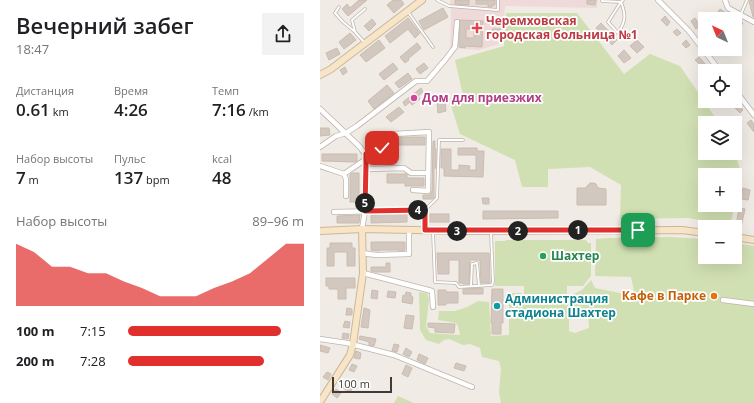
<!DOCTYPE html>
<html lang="ru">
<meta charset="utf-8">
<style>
body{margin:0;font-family:"Open Sans",sans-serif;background:#f2f2f2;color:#202124;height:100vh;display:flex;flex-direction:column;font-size:15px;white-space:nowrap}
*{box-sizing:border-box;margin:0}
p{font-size:13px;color:#757577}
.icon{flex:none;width:22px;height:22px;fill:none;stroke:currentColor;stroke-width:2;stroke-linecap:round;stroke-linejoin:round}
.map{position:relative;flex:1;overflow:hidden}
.details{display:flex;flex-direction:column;background:#fff;width:320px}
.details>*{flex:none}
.needle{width:26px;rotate:317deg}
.controls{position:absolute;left:378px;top:12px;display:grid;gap:8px}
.controls a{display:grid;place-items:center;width:44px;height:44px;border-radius:0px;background:#fff;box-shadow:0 4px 16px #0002;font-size:20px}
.scale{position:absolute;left:12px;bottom:10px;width:60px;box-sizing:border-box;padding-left:4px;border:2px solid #423b35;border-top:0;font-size:11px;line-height:14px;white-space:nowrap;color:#423b35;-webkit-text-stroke:3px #fff;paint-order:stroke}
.pin{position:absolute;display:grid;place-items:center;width:34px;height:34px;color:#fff;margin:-17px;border-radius:8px;box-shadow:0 2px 6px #0006}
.km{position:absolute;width:20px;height:20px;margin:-10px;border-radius:50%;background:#222;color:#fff;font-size:11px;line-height:20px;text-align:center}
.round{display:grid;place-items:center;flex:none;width:42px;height:42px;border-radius:0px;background:#f2f2f2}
.overview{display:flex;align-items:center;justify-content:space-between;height:68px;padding:0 16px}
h1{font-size:22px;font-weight:600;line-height:30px}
.figures{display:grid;grid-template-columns:repeat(3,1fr);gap:6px;height:68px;padding:4px 16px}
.figures div{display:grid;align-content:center}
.figures b{font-size:17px;font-weight:600}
.figures small{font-size:11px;font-weight:400}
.figures p{font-size:11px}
.chart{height:112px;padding:8px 16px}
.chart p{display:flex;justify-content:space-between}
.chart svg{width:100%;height:72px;margin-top:4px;fill:#e02f2c;opacity:.7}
ul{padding:0 16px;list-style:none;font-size:13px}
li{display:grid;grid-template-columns:64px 48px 1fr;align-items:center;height:30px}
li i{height:10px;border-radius:5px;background:#e02f2c}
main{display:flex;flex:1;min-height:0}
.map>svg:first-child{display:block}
</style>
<main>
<section class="details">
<div class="overview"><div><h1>Вечерний забег</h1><p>18:47</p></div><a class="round"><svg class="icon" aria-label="share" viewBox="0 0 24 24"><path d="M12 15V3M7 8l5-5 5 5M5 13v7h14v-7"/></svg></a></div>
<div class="figures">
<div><p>Дистанция</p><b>0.61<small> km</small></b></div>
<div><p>Время</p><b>4:26</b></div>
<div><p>Темп</p><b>7:16<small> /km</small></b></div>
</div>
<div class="figures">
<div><p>Набор высоты</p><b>7<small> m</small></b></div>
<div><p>Пульс</p><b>137<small> bpm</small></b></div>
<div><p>kcal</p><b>48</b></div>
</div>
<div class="chart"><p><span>Набор высоты</span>89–96 m</p>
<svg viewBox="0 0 160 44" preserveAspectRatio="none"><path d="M0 44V6L10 11L20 20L30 20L40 24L50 24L60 29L70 33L80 38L90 38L100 38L110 33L120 29L130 24L140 15L150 6L160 6V44z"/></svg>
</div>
<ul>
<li><b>100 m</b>7:15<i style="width:87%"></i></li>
<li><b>200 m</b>7:28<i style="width:77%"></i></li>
</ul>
</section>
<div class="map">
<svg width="434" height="403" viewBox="0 0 434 403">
<rect width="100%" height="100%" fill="#f0ebe5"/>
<path fill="#f0d9d9" d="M130 0H278L277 8 185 6 182 43 159 50 130 48 131 13Z"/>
<g fill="#d1e0b2" fill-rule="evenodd">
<path d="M186 13H257L304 74 330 54 360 66 399 123H385V153L415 152 422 176 415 204V175H385V205H415L410 225 368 218 300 219 301 185 270 167 228 169V187H202L195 160 140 134 129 99 143 95 135 60 184 46Z"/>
<path d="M350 237 385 239V257H415V243L434 246V403H181L179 392 181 369 179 361 162 357 160 348 150 344 143 345 129 339 124 340 119 344 106 340 100 330 99 292 107 293 109 300 106 326 110 333 140 335 138 326 136 323 118 320 119 311H135L147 307 158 301 169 302 171 336 189 335V293H201L205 296H249L262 290 271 280 275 288 315 296 311 277 275 276 276 239 290 238ZM249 308 268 309 269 328 255 333 249 331Z"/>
<path d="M186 240H266L268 243H271V276L263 286H247V294H204V286H175V241H185Z"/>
<path d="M78 396 94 403H74Z"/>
</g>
<g fill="#d3c8bf" stroke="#cabcb0" fill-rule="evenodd">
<path d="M39 0H47L28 16 22 9 27 4 30 8Z"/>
<path d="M73 0H81L84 4 74 13 67 5Z"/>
<path d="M135 0H149V5L135 4Z"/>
<path d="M156 0H175V5H172V7H168V4H156Z"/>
<path d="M267 0H276L275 5 267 4Z"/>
<path d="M434 0V17H433L429 1Z"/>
<path d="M123 8 128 17 104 30 99 21Z"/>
<path d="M400 9 406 13 403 19 396 15Z"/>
<path d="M345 16 350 22 347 26 341 20Z"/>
<path d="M88 18 100 33 95 38 88 29 70 43 65 36Z"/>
<path d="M375 18 380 26 376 29 371 21Z"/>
<path d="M415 18 423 23 415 34Z"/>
<path d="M52 19 56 24 49 31 44 26Z"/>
<path d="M140 20 163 21 162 47 145 46V48L139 47ZM146 29H154V38H146Z"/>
<path d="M281 23 297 40 292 45 276 28Z"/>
<path d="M172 29H183L182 37H172Z"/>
<path d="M357 29 361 33 357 36 353 32Z"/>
<path d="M30 33 36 40 24 49 19 42Z"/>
<path d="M59 40 65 48 46 62 40 55Z"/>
<path d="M317 40 324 47 317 53 310 46Z"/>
<path d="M366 40 370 45 366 48 362 44Z"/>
<path d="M97 43 101 48 88 59 89 60 85 63 80 57Z"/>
<path d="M17 48 20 54 9 60 6 53Z"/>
<path d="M304 50 311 58 304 63 298 56Z"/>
<path d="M379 57 386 65 383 68 375 60Z"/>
<path d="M73 63 78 69 64 80 59 74Z"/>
<path d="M104 63 108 68 100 74 96 69Z"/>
<path d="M25 67 27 72 23 75 20 70Z"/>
<path d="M88 73 92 79 79 88 75 83Z"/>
<path d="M67 85 74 93 54 109 48 101Z"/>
<path d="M101 88 103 92 98 96 100 99 92 105 90 102 85 106 83 102Z"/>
<path d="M415 100 423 110 420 113 411 104Z"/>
<path d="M125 102 126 111 118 113 117 103Z"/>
<path d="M79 107 84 112 71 122 66 117Z"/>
<path d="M431 120 434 124V132L427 123Z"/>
<path d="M0 128H9L10 135 0 136Z"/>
<path d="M87 137H105V145H74V139L76 138Z"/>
<path d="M113 141H115V149H116V168H114V198L112 199H103V195H110L112 191Z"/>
<path d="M138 148H157V151H164L163 177 124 176V168H121V149H131V170H139V165L150 166 149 170H156V155H138Z"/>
<path d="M2 154H37V161L35 162 2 161Z"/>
<path d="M32 173H39V202H30V175Z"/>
<path d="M67 174H87V178H104V186H85V183H67Z"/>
<path d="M270 183H274L276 184 278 188 286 189V205H257V188H266L267 186Z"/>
<path d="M423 188 430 190 428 200 421 199Z"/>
<path d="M162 198H169V204H163Z"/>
<path d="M419 208 425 209 421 227 416 226Z"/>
<path d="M163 211H238V218L163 219Z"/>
<path d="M76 214H87V222L51 223V215Z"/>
<rect x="110" y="214" width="19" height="8"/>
<path d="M40 215 39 223H17V216Z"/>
<path d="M51 242H85V250L79 251V250H59V251L51 250Z"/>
<path d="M10 243H32V248H35V266H27V252H14V266H7V248H10Z"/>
<path d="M117 253H169L170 283H161L160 260H150L149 284H143V283H139V260H129V274H118Z"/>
<path d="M66 263H70V272H55L51 271V267H66Z"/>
<path d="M6 278H35V288H26V299H18V289H9V286H6Z"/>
<path d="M163 288V294H143V289Z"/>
<path d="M172 289H183V323H181V334H172V323H171Z"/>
<path d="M52 290 58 291 57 299 51 298Z"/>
<path d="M118 290H126V292H138V303H126V305H118Z"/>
<path d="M68 291 76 292 75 298 67 297Z"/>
<path d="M86 292 91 293V296L93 297 92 304 82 302 83 295 85 296Z"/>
<path d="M27 308 32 309V315H26Z"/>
<path d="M44 308 50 310 48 328 41 327Z"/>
<path d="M86 315 94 316 92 329 84 328Z"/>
<path d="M25 321 30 322 29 328 23 327Z"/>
<path d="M108 323 135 324 134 333 115 332V328L108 327Z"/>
<path d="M23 333 29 334 28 339 22 338Z"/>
<path d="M40 336 56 339 54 346 49 345V342L39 339Z"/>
<path d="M74 344 79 345 77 352 72 351Z"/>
<path d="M0 345 10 348 8 353 0 351Z"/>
<path d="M86 348 92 352 89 357 83 354Z"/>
<path d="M36 351 41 353 40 359 34 358Z"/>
<path d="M99 354 108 358 105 364 97 360Z"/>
<path d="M136 363 146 366 144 371 134 368Z"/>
<path d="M32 364 37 366 34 372 29 370Z"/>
<path d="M86 365 92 368 88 377 82 374Z"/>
<path d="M7 372 11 374 8 380 3 377Z"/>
<path d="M25 385 32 389 30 392 23 388Z"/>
<path d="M16 389 21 393 17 398 12 394Z"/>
</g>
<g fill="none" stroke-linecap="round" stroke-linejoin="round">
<g stroke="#bdb5ac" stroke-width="3.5">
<g id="lane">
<path d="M117 0 129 6 178 10V0"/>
<path d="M282 0V1L301 2C306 15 306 21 298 33L288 22 301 2 303 0"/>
<path d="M19 7 15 13 23 22 34 31"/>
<path d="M88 12 113 47"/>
<path d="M421 14 427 0"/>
<path d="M44 42 35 32 32 20 45 9"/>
<path d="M105 229V210L117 198 119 140H143"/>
<path d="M113 232 115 282 136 283 139 287 172 285 173 282 171 232"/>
<path d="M151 286 152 264 157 263 159 286"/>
</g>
</g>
<g stroke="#bdb5ac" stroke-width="6">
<g id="street">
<path d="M338 0 369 31 400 71"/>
<path d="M405 0 408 8 434 22"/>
<path d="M415 90 434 115"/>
<path d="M0 109 40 147 45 154 46 163 45 211 42 229"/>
<path d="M0 147 16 136 26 133 37 126 96 81H107L125 60 135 47 137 22"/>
<path d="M45 154C64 149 62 146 74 134L109 132 108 191 93 190"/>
<path d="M0 166 24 174 26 179V196"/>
<path d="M46 169 84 168 91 173H108"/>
<path d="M24 174 46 159"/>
<path d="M14 212 105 210"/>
<path d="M42 253 56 255 89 254V230"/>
<path d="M43 273 112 291 113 307"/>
<path d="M403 300 434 304"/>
<path d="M0 339 27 343 74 355 152 387"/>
</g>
</g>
<g stroke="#cbb799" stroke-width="8">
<g id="secondary">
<path d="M0 75 11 69 102 0"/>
<path d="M0 231 42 229 145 231 362 230 385 233"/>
<path d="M415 237 434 240"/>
<path d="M0 402 30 355 33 344 43 273 42 229"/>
</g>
</g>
<use href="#lane" stroke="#fff" stroke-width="2"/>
<use href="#street" stroke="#fff" stroke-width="4.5"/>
<use href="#secondary" stroke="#f8e5c7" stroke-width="6"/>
</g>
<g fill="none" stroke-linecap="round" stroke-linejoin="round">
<g stroke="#fff" stroke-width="8">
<path id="route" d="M62 148 56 151 46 154V163L45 211 105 210V230H318"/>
</g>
<use href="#route" stroke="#e02f2c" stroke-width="5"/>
</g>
<path fill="#e0444e" stroke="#fff" stroke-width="1.5" d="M155 22h4v4h4v4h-4v4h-4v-4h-4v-4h4z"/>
<circle fill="#d1479c" stroke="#fff" stroke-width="1.5" cx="94" cy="98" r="4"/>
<circle fill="#2e9e5b" stroke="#fff" stroke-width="1.5" cx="223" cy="256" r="4"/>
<circle fill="#e8710a" stroke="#fff" stroke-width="1.5" cx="394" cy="296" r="4"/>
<circle fill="#0f9aa8" stroke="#fff" stroke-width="1.5" cx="177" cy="306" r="4"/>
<g text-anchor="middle" stroke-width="3.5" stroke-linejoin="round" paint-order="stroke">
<g font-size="12" font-weight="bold" fill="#be3a42" stroke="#fff" text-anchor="start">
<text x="166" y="25">Черемховская<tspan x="166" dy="14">городская больница №1</tspan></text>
</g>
<g font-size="12" font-weight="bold" fill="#b23c85" stroke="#fff" text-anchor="start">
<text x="102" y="102">Дом для приезжих</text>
</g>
<g font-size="12" font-weight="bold" fill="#27864d" stroke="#fff" text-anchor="start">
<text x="231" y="260">Шахтер</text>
</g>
<g font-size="12" font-weight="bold" fill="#c56008" stroke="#fff" text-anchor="end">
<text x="386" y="300">Кафе в Парке</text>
</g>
<g font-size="12" font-weight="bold" fill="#0d838f" stroke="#fff" text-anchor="start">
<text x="185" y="303">Администрация<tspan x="185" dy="14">стадиона Шахтер</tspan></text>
</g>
</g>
</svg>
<div class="controls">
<a><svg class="needle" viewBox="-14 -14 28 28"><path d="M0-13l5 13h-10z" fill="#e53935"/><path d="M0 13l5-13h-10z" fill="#757577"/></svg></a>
<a><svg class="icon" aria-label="locate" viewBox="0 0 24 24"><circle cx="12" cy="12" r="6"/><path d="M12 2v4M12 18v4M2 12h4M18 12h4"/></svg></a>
<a><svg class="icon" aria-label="layers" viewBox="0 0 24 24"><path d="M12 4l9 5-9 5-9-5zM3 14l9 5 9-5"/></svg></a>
<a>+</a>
<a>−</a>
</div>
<div class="scale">100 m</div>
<div class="pin" style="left:318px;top:230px;background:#1e9e55"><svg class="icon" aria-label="arrive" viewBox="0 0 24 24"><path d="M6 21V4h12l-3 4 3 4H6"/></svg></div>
<div class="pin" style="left:62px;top:148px;background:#d93025"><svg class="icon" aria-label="check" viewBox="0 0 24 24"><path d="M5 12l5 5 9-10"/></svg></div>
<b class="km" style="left:258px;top:230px">1</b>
<b class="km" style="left:198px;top:231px">2</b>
<b class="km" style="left:137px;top:231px">3</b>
<b class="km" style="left:98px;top:210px">4</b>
<b class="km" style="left:45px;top:203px">5</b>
</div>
</main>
